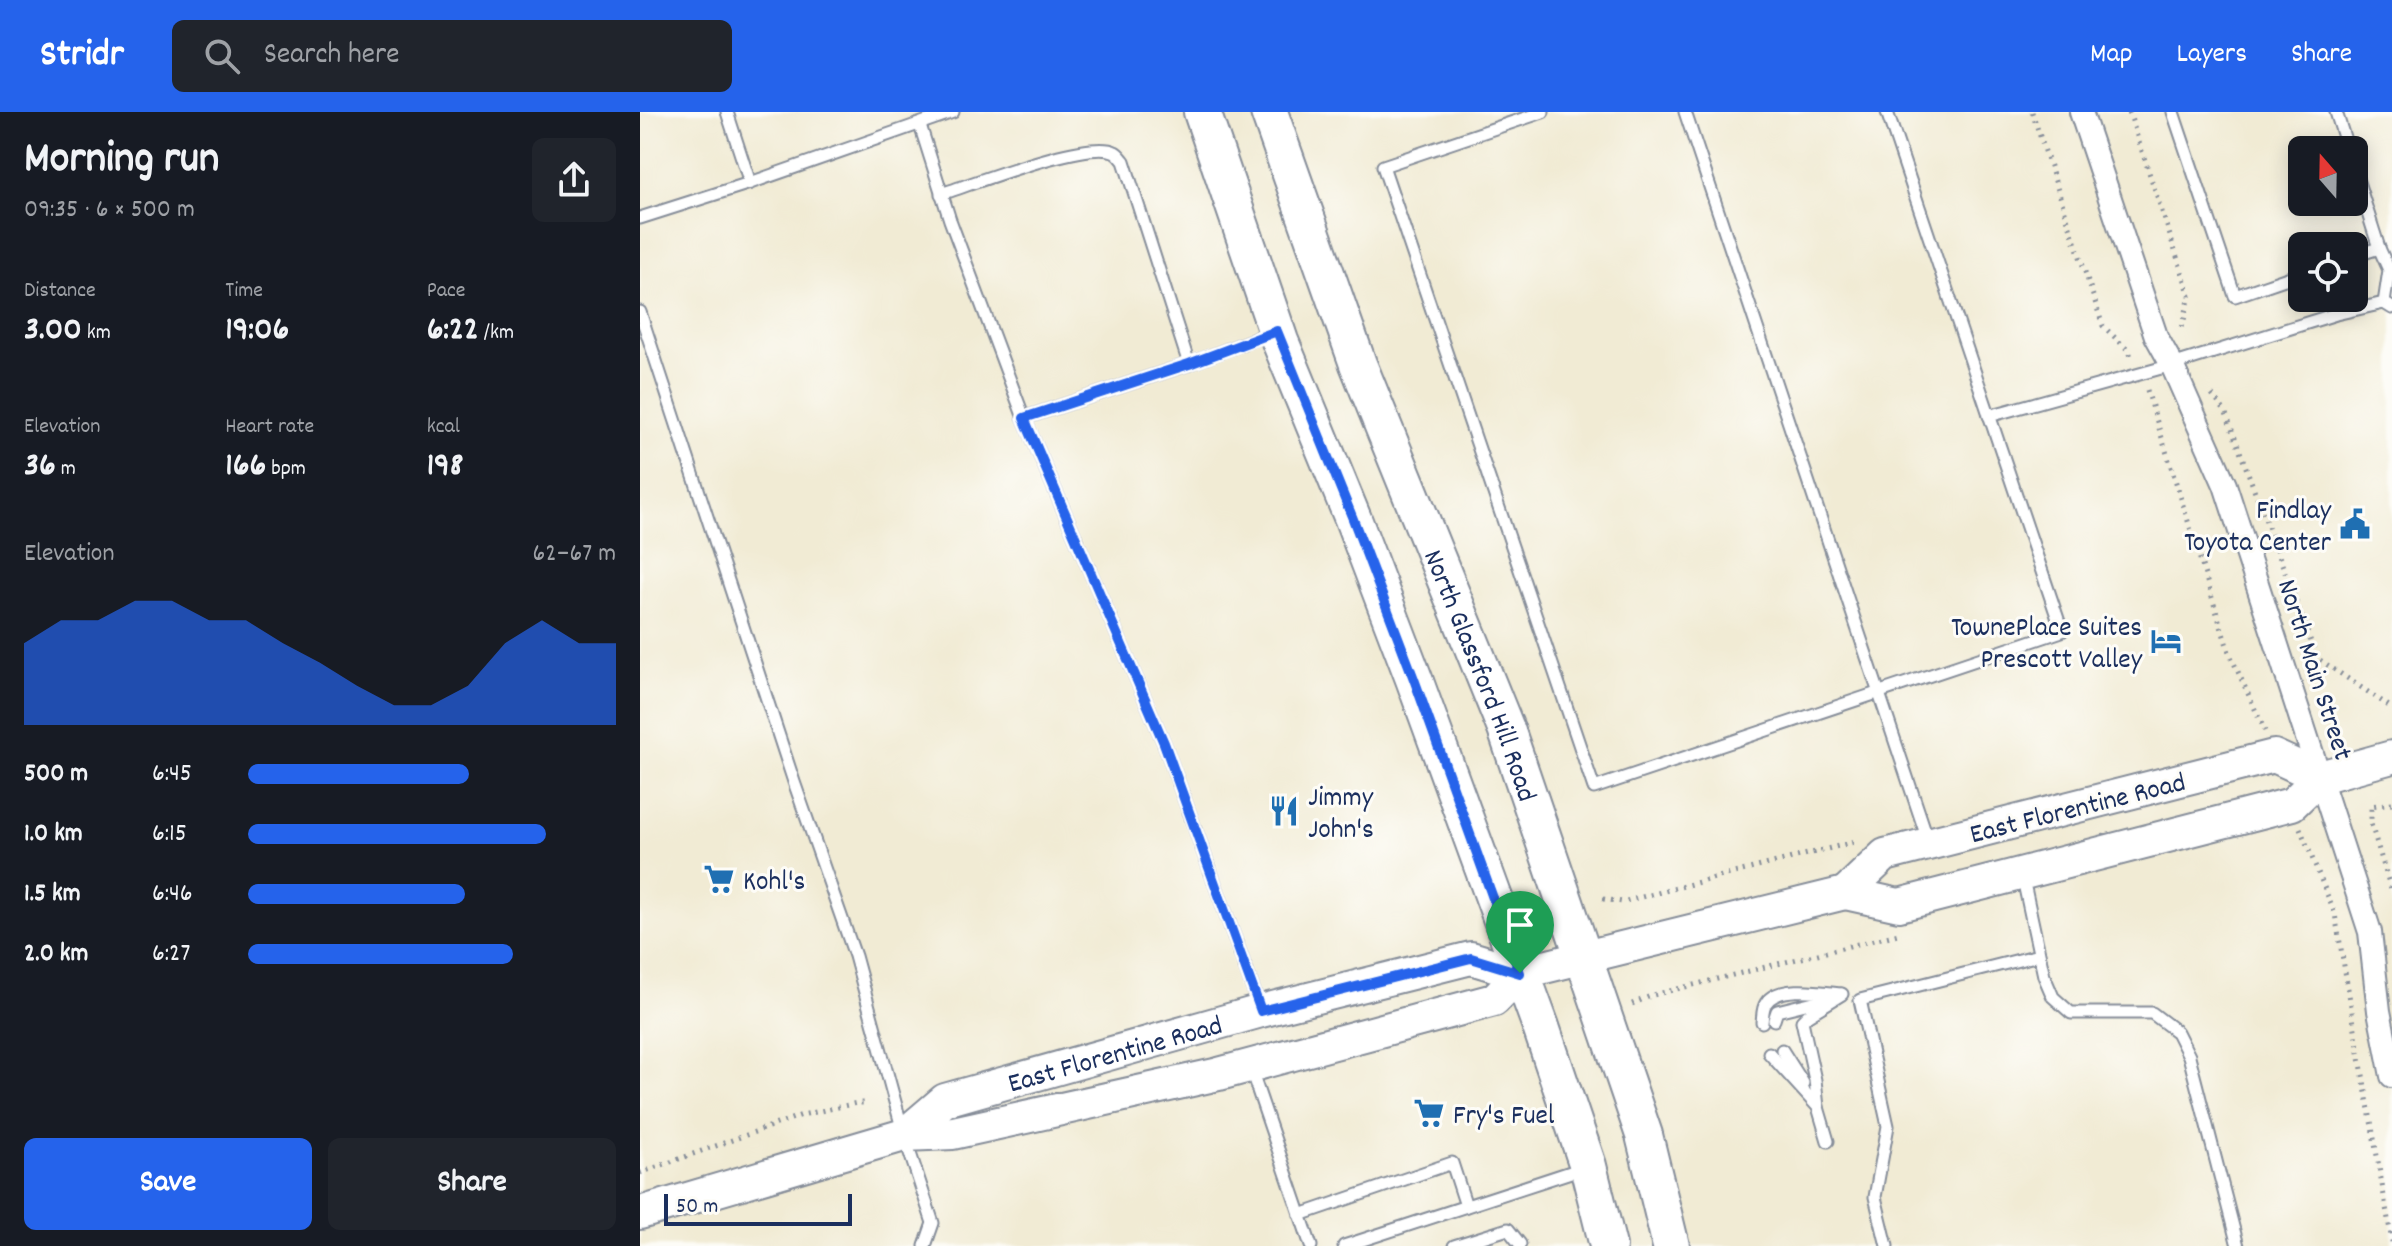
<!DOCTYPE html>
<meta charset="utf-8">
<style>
body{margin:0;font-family:Dekko,sans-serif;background:#20242c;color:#f1f3f6;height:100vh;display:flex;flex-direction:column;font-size:30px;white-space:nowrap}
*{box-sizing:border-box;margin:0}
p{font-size:26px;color:#9ea1a6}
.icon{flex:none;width:44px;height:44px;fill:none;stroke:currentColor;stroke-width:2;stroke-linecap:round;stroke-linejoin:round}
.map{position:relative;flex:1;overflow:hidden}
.details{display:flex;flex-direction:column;background:#171b24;width:640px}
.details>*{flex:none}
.needle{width:52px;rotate:340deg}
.tools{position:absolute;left:1648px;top:24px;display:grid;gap:16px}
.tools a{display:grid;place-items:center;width:80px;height:80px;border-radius:12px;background:#171b24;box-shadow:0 4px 20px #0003;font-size:40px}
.scale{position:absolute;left:24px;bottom:20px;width:188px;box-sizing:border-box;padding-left:8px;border:4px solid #1b2f5e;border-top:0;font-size:22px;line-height:28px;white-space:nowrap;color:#1b2f5e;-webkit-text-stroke:6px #fdfcf7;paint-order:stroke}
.pin{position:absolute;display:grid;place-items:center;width:68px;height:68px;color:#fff;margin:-82px -34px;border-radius:50% 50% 50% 0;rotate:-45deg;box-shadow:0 0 8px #0007}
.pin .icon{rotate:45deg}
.round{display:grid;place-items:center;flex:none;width:84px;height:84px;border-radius:12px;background:#20242c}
.head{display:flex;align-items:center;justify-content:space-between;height:136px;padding:0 24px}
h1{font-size:44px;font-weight:700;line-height:60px}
.metrics{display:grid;grid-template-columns:repeat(3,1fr);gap:12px;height:136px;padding:8px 24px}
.metrics div{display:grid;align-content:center}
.metrics b{font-size:34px;font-weight:700}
.metrics small{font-size:22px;font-weight:400}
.metrics p{font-size:22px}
.chart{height:224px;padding:16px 24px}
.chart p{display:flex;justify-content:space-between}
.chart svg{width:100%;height:144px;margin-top:8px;fill:#2563eb;opacity:.7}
.primary-button{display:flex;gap:16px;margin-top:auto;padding:16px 24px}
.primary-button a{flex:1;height:92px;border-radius:12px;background:#2563eb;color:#fff;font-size:32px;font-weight:700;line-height:92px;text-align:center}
.primary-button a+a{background:#20242c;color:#f1f3f6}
ul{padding:0 24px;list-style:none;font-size:26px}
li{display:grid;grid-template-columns:128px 96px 1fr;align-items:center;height:60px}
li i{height:20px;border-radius:10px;background:#2563eb}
header{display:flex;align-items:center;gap:48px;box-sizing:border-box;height:112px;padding:0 40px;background:#2563eb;color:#fff}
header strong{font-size:38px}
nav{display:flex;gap:44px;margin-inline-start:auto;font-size:28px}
.search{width:560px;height:72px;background:#20242c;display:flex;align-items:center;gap:20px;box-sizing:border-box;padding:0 28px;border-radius:12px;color:#9ea1a6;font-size:30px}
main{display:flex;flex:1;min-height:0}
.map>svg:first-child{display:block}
</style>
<header>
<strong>Stridr</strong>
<div class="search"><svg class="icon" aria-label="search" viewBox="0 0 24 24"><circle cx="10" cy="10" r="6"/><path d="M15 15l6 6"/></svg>Search here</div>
<nav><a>Map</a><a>Layers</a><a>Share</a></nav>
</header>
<main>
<section class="details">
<div class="head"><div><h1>Morning run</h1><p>09:35 · 6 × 500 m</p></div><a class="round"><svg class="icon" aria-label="share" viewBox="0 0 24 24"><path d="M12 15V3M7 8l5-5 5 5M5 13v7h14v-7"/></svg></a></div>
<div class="metrics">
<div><p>Distance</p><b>3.00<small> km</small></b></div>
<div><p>Time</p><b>19:06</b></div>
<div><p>Pace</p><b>6:22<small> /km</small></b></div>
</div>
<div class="metrics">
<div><p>Elevation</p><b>36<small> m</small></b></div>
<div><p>Heart rate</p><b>166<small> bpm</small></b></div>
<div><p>kcal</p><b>198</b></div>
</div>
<div class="chart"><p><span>Elevation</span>62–67 m</p>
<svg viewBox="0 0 160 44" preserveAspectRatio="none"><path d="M0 44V19L10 12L20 12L30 6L40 6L50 12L60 12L70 19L80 25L90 32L100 38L110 38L120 32L130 19L140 12L150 19L160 19V44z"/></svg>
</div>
<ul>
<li><b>500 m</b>6:45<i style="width:60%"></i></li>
<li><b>1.0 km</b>6:15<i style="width:81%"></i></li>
<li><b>1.5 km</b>6:46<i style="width:59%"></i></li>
<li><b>2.0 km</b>6:27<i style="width:72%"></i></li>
</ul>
<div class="primary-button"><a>Save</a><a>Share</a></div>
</section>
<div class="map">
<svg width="1752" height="1134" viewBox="0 0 1752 1134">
<rect width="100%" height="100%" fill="#fdfcf7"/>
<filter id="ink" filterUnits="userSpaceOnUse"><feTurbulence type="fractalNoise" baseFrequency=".0125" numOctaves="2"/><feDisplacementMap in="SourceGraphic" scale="16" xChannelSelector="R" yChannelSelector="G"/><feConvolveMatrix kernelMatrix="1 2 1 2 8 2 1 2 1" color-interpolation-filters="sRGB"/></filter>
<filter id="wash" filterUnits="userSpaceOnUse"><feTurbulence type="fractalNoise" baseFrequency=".006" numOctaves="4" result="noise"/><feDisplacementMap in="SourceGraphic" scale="32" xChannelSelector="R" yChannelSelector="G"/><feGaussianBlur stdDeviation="1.8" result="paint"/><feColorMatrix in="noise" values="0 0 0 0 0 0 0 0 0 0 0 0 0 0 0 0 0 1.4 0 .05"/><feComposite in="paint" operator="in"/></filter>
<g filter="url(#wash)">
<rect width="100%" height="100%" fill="#f1ebd4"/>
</g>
<g filter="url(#ink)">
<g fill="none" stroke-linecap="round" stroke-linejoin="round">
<g stroke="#868d99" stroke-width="15">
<g id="lane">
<path d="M87 0 110 71"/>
<path d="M903 0 743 54 954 676 1422 519 1247 0"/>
<path d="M1045 0 1288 728"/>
<path d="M1533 0 1595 184 1662 161"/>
<path d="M1696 0 1708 38"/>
<path d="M280 13 310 108 384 306 524 631 620 896"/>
<path d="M1714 57 1739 136 1749 158 1744 191"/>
<path d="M301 82C333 72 449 26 475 40 479 42 481 46 484 49L549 252"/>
<path d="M0 106 110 71 313 0"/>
<path d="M1714 144 1739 136"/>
<path d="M0 200 154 670 215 844 264 1023 293 1111 285 1134"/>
<path d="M1349 304 1532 253 1696 202 1744 191 1752 196"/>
<path d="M384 306 549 252 633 220"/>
<path d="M1382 762 1404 864 1413 885 1431 901H1512L1537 920 1549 944 1598 1134"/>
<path d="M1134 908 1137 899 1190 886"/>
<path d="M1122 910C1123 904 1122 897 1126 891 1138 872 1182 880 1201 882"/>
<path d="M1142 938 1163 971"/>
<path d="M1129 941 1178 995 1188 1029"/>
<path d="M611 958 671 1134"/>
<path d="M1178 995 1175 968 1162 909 1168 903 1202 882"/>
<path d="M660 1103 812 1051 826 1094"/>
<path d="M704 1134 943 1056"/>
<path d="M814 1134 868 1117 880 1132"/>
<path d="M1247 1134 1235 1085 1248 1014 1220 888 1399 843"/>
</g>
</g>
<g stroke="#868d99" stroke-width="26">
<path id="street" d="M1441 0 1516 224 1532 253 1585 373 1730 820 1739 899 1752 964"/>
</g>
<g stroke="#868d99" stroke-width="36">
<g id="secondary">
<path d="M1680 665 1634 644 1245 743 1205 781 1259 793 1652 692 1680 665 1752 645"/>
<path id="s1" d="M264 1023 305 988 621 899 831 846 880 861"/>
<path d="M0 1101 264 1023 313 1021 579 962 854 888 880 861 1205 781"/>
</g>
</g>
<g stroke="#868d99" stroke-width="40">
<g id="primary">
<path d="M562 0 640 229 713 407 774 567 900 912 948 1054 968 1134"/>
<path id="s2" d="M629 0 718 252 866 617 1004 1023 1031 1134"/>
</g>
</g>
<g stroke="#868d99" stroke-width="5" stroke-dasharray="2 6" stroke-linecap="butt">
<path d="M1392 0 1463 214 1489 239 1492 247"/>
<path d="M1489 0 1550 184 1541 220"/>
<path d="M1507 278 1589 540 1625 619"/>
<path d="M1572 283 1585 299 1677 546 1752 596"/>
<path d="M1752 691 1731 694V712L1752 781"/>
<path d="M1660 716 1695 802 1752 1130"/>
<path d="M963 787 982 790 1218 729"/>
<path d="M992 892 1013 883 1258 822"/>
<path d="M0 1061 162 1003 217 991H227"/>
</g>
<use href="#lane" stroke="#fff" stroke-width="11"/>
<use href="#street" stroke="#fff" stroke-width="22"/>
<use href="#secondary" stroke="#fff" stroke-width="32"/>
<use href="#primary" stroke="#fff" stroke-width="36"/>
</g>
</g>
<g fill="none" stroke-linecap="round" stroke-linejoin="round" filter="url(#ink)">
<g stroke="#fff" stroke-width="16">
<path id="route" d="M637 219 713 407 774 567 880 861 831 846 621 899 524 631 384 306 549 252Z"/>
</g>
<use href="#route" stroke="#2563eb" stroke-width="10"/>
</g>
<defs>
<g id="civic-bare" transform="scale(2.4)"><path d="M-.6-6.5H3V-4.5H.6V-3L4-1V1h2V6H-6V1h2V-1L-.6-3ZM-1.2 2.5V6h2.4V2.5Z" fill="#1f6fb2" stroke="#fdfcf7" stroke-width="2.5" paint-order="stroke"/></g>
<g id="hotel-bare" transform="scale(2.4)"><path d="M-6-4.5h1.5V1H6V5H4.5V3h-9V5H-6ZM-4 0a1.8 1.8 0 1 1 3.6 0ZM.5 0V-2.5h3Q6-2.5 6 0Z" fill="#1f6fb2" stroke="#fdfcf7" stroke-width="2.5" paint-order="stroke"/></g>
<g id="restaurant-bare" transform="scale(2.4)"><path d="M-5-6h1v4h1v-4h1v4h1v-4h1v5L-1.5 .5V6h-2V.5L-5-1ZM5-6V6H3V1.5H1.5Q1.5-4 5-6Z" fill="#1f6fb2" stroke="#fdfcf7" stroke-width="2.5" paint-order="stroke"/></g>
<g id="supermarket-bare" transform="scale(2.4)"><path d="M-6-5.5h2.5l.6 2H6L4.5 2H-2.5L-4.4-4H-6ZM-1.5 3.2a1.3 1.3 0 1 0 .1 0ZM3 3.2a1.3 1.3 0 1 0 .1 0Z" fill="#1f6fb2" stroke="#fdfcf7" stroke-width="2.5" paint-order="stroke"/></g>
</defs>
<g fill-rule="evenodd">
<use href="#civic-bare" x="1715" y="412"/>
<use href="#hotel-bare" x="1526" y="529"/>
<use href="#restaurant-bare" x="644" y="699"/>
<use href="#supermarket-bare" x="79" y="767"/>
<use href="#supermarket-bare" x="789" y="1001"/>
</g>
<g text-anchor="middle" stroke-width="6" stroke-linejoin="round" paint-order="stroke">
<g font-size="28" fill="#1b2f5e" stroke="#fdfcf7" text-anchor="start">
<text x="1691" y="406" text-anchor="end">Findlay<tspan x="1691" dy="32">Toyota Center</tspan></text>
<text x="1502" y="523" text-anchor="end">TownePlace Suites<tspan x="1502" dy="32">Prescott Valley</tspan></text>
<text x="668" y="693">Jimmy<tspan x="668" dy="32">John's</tspan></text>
<text x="103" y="777">Kohl's</text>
<text x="813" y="1011">Fry's Fuel</text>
</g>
<g font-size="28" fill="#1b2f5e" stroke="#fdfcf7">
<text transform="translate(1677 557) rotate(72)" y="10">North Main Street</text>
<text dy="10" stroke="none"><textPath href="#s2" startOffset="602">North Glassford Hill Road</textPath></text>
<text transform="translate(1437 694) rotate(-14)" y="10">East Florentine Road</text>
<text dy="10" stroke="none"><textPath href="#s1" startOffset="230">East Florentine Road</textPath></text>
</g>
</g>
</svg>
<div class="tools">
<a><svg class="needle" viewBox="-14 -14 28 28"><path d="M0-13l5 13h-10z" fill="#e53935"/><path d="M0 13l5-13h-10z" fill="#9ea1a6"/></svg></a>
<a><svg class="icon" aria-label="locate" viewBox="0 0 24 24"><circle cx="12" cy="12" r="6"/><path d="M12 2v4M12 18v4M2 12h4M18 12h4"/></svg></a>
</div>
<div class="scale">50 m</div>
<div class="pin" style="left:880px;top:861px;background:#1e9e55"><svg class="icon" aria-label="arrive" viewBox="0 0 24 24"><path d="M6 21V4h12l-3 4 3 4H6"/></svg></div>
</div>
</main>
